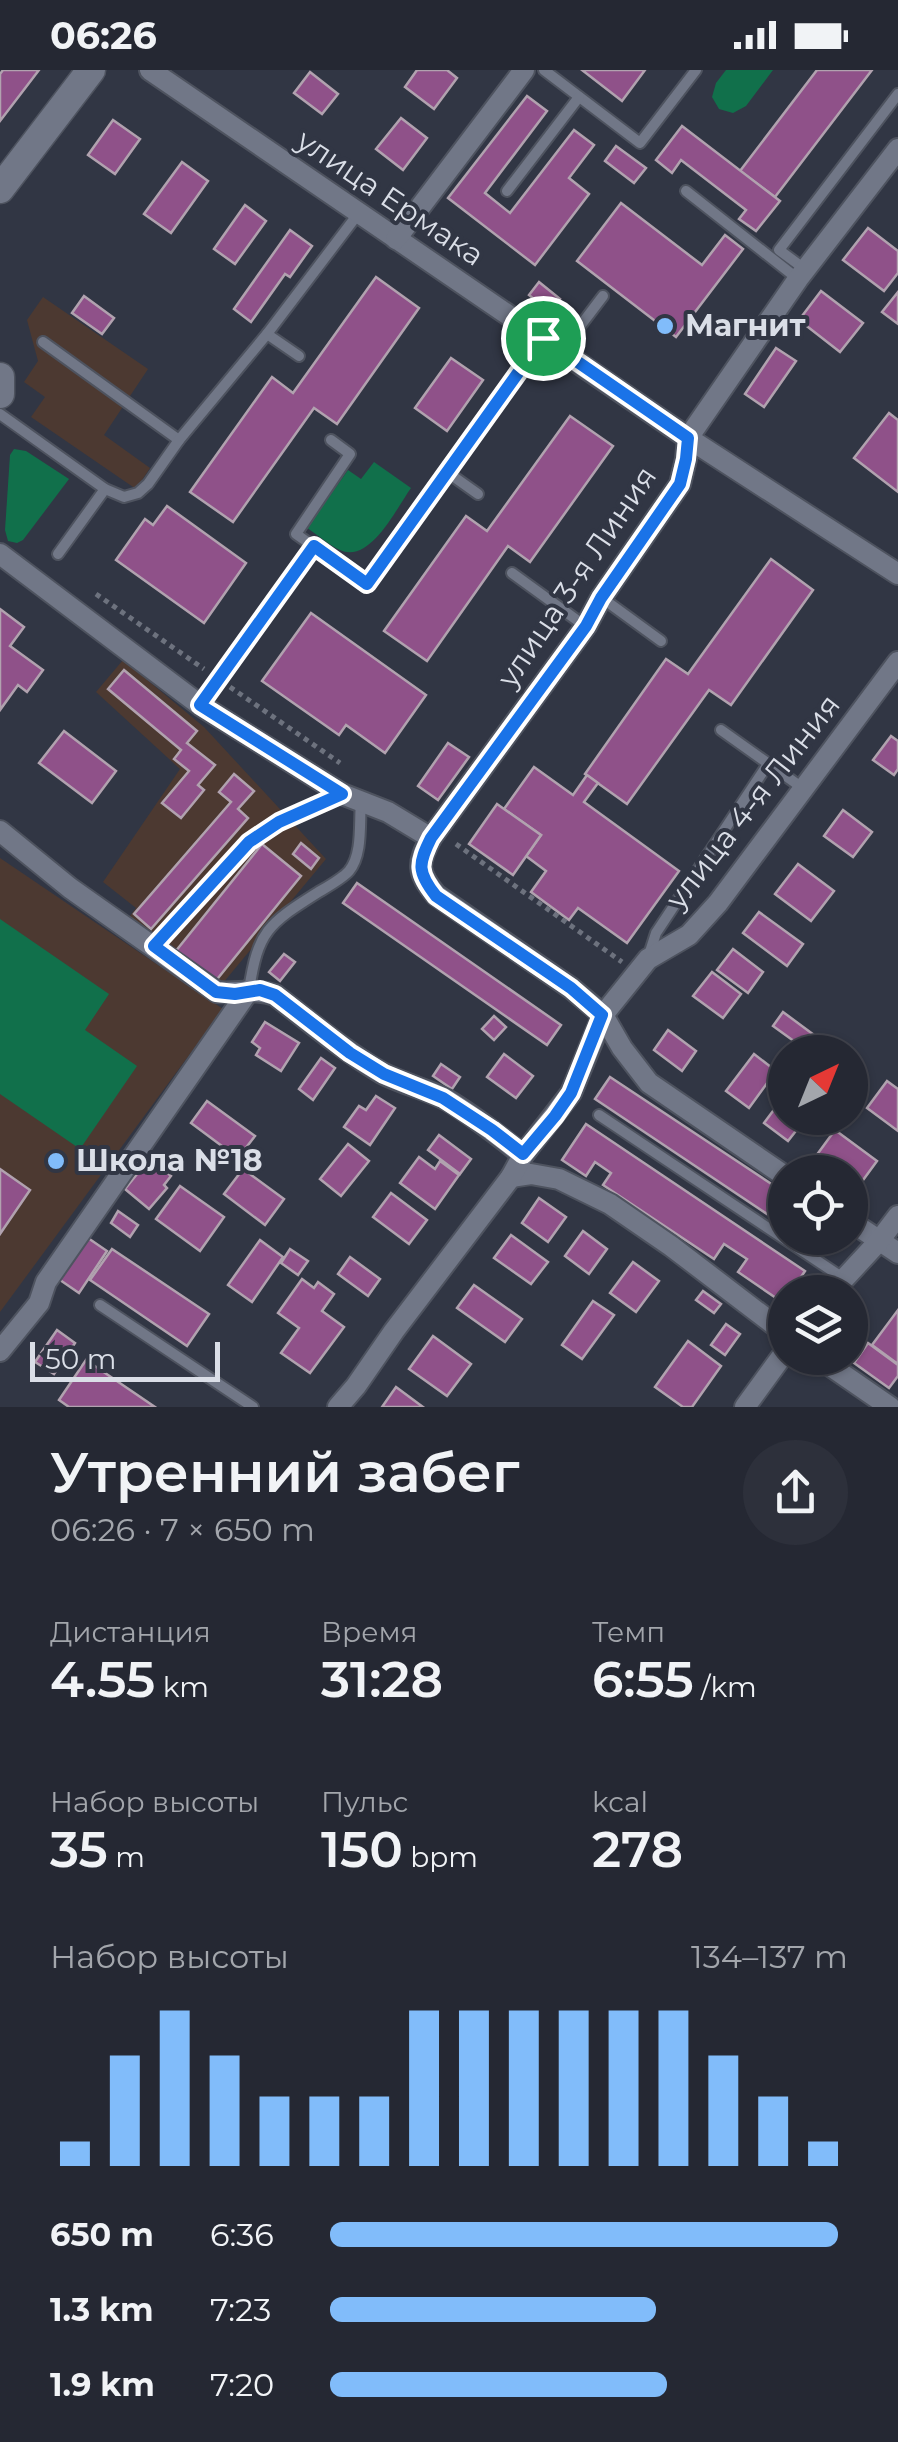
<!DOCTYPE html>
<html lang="ru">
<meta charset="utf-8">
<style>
body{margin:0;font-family:Montserrat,sans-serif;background:#2d303b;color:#f1f3f6;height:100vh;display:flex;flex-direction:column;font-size:38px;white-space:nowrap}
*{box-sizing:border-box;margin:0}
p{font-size:32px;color:#a3a6ac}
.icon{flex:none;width:55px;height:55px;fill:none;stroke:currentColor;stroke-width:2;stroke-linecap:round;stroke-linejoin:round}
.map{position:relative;height:1337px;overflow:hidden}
.panel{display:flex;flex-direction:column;background:#252833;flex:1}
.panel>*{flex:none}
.needle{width:65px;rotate:43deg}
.buttons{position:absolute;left:768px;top:965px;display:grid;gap:20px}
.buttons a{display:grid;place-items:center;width:100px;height:100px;border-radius:50%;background:#252833;box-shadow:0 2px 8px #0004,0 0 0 2px #42444e;font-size:50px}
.scale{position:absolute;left:30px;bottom:25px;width:190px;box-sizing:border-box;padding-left:10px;border:5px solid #dadee7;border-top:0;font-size:28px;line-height:35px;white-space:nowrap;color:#dadee7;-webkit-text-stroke:8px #313644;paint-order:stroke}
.pin{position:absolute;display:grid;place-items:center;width:85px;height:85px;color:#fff;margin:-42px;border:5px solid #fff;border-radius:50%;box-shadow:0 2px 10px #0007}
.round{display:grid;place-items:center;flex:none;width:105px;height:105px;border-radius:52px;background:#2d303b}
.headline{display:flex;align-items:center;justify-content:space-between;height:170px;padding:0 50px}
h1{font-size:55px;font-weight:600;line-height:75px}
.figures{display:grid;grid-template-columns:repeat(3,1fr);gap:15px;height:170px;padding:10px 50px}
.figures div{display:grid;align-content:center}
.figures b{font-size:50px;font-weight:600}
.figures small{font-size:28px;font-weight:400}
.figures p{font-size:28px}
.chart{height:280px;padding:20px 50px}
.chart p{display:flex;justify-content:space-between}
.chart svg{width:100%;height:180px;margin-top:10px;stroke:#81bcfa;stroke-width:6}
ul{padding:0 50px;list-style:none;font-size:32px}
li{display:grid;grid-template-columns:160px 120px 1fr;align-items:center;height:75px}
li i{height:25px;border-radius:12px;background:#81bcfa}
.status{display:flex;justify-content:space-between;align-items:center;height:70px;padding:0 50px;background:#252833;direction:ltr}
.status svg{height:28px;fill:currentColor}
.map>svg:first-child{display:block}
</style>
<div class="status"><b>06:26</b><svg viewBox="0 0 49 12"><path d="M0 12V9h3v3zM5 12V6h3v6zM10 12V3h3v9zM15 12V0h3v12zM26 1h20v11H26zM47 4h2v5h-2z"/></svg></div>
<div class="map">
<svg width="898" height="1337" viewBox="0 0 898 1337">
<rect width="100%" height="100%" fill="#313644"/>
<g fill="#4c3931">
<path d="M43 227 148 299 104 365 150 398 136 419 31 347 45 327 24 312 38 291 27 250Z"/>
<path d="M123 590 204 657 326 789 218 919 127 850 136 838 103 812 180 699 96 622Z"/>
<path d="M0 788 223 939 0 1242Z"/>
</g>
<g fill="#11704b">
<path d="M726 0H773L746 36 733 43 719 39 712 27 716 13Z"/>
<path d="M14 379 26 381 69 409 23 470 17 473 8 471 5 460 10 385Z"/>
<path d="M374 392 411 418C396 439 370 494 340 480 329 475 318 465 307 458L348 400 361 409Z"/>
<path d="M0 849 109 924 85 960 137 996 80 1079 0 1024Z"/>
</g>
<g fill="#8f5189" stroke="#b1a2af" stroke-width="2.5">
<path d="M3 0H39L0 51V4Z"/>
<path d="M417 0H447L457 8 434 39 405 17Z"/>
<path d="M582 0H645L622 31Z"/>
<path d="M817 0H872L775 127 740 101Z"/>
<path d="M310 2 338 24 322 44 294 23Z"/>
<path d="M527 26 547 41 485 123 510 143 574 60 594 75 569 108 589 124 535 195 448 128Z"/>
<path d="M401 48 427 68 403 100 376 79Z"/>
<path d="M113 50 140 69 115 104 88 85Z"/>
<path d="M682 56 780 131 756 161 739 149 746 140 681 90 672 103 656 90Z"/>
<path d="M616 76 646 98 634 113 605 91Z"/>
<path d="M182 92 208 111 171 163 144 144Z"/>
<path d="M621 133 702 195 725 165 743 179 676 267 577 191Z"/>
<path d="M245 135 266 151 235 194 214 179Z"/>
<path d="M868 158 898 181V203L884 221 843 190Z"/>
<path d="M290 160 312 176 290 207 285 204 251 252 234 239Z"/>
<path d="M376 207 419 238 337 354 314 338 233 452 190 422 272 307 293 323Z"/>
<path d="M539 212 560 229 550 242 529 225Z"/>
<path d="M821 221 863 253 840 282 799 250Z"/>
<path d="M898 222V254L882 242Z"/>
<path d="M84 226 114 248 102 264 72 243Z"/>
<path d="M776 278 796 291 764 337 745 324Z"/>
<path d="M451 288 483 310 447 361 415 338Z"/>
<path d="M889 343 898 350V422L854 388Z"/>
<path d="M570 346 613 376 530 492 508 476 427 591 384 561 466 446 487 461Z"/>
<path d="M167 436 246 493 204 553 116 490 145 449 153 455Z"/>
<path d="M771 489 813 520 731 635 709 620 627 734 585 704 666 589 688 604Z"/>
<path d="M0 539 24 557 10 576 43 600 27 622 18 615 0 640Z"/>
<path d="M311 543 426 625 385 683 346 655 339 665 262 611Z"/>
<path d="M124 600 197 661 187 673 215 695 198 715 204 720 181 748 162 733 189 701 174 689 181 680 108 619Z"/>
<path d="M64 661 116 701 92 733 39 693Z"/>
<path d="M891 666 898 671V699L894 705 873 690Z"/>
<path d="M448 673 469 687 438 730 418 716Z"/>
<path d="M534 697 573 725 587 705 598 713 584 732 679 801 627 873 578 838 569 850 531 822 546 801 526 786 541 765 504 739Z"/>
<path d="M234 704 254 721 238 739 248 748 151 859 134 844 231 732 219 722Z"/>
<path d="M497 734 541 765 513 805 469 774Z"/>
<path d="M843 740 872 762 853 787 824 766Z"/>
<path d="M301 773 319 788 311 799 293 784Z"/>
<path d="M262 774 301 806 214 913 175 882Z"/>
<path d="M798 794 834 821 811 851 775 824Z"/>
<path d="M357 813 561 955 547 975 343 833Z"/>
<path d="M759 842 803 874 787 896 743 863Z"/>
<path d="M733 879 763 902 748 923 717 900Z"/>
<path d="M284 884 295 892 280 911 269 902Z"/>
<path d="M712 902 741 924 723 948 693 926Z"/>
<path d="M783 942 833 979 831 982H809L773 956Z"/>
<path d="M494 946 506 957 494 970 482 959Z"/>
<path d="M265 952 299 973 281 1001 256 985 260 978 252 972Z"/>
<path d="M668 960 696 981 682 1001 654 980Z"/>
<path d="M504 984 533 1006 516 1028 487 1007Z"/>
<path d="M754 984 776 1001 749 1038 726 1021Z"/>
<path d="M321 988 335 998 313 1030 299 1019Z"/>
<path d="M441 994 460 1007 452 1019 433 1006Z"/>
<path d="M610 1007 785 1123V1156L595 1029Z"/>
<path d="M887 1011 898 1019V1061L867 1038Z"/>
<path d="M785 1025V1048H806L788 1071 764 1053Z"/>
<path d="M376 1026 395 1038 370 1075 344 1057 359 1036 366 1040Z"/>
<path d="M207 1031 255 1066 238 1088 191 1053Z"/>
<path d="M586 1054 805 1201 793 1219 789 1216 779 1230 738 1202 747 1189 724 1174 714 1189 603 1115 611 1103 595 1092 586 1106 562 1090Z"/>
<path d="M835 1060 877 1091 858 1117 850 1111V1102H838L816 1086Z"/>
<path d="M439 1065 471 1089 460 1104 428 1080Z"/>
<path d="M348 1074 369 1091 341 1126 320 1109Z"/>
<path d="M419 1087 435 1099 440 1091 459 1105 435 1139 400 1113Z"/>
<path d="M150 1088 171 1106 164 1115 167 1118 149 1139 125 1119Z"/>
<path d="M0 1099 30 1120 0 1164Z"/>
<path d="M243 1099 284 1129 265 1155 224 1124Z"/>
<path d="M180 1116 224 1147 200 1181 156 1149Z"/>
<path d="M391 1123 427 1150 409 1174 373 1147Z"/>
<path d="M539 1128 566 1147 548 1172 522 1153Z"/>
<path d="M118 1141 138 1155 130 1167 111 1153Z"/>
<path d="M583 1161 607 1179 589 1204 565 1186Z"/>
<path d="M511 1165 548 1192 531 1214 494 1188Z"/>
<path d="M88 1168 107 1181 79 1223 60 1210Z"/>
<path d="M802 1168H838L827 1184Z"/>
<path d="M260 1170 283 1187 252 1232 228 1215Z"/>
<path d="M112 1179 209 1244 187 1276 90 1210Z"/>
<path d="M290 1179 308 1191 298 1205 281 1193Z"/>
<path d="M350 1187 380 1209 368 1226 338 1204Z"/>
<path d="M633 1192 659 1211 636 1242 610 1223Z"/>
<path d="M302 1209 314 1218 318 1212 334 1224 322 1241 344 1257 310 1303 281 1283 299 1258 278 1243Z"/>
<path d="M474 1215 522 1249 505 1272 457 1238Z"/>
<path d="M703 1221 721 1234 714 1243 696 1230Z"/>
<path d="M593 1231 614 1245 582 1289 562 1275Z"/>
<path d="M898 1240V1294L872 1275Z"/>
<path d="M726 1254 740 1264 725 1285 711 1275Z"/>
<path d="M57 1260 75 1273 54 1304 35 1292Z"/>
<path d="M433 1266 471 1294 447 1326 409 1299Z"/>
<path d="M688 1271 721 1296 692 1337H683L655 1317Z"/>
<path d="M868 1273 898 1295V1306L889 1318 854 1293Z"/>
<path d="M86 1290 155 1337H69L59 1330Z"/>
<path d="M396 1317 423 1337H382Z"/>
</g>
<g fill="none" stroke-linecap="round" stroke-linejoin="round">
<g stroke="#4e535f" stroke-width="14">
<g id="service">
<path d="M544 0 640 73 696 0"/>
<path d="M507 121 579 27"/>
<path d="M686 121 798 209"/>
<path d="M806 200 779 180 898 24"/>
<path d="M267 264 299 286"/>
<path d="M43 272 179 370"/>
<path d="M562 280 603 226"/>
<path d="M0 344 105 419 124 427 138 423 148 414 179 370 267 264 358 144"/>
<path d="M331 370 350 384 296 464 367 514 542 268"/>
<path d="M447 402 478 424"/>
<path d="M58 484 105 419"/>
<path d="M512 503 585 556"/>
<path d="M602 528 661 571"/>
<path d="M201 634 314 476"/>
<path d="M721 660 804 719"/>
<path d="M154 877 249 771 279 752 341 725"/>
<path d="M648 888 656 863 768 694"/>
<path d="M249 920C258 861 268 854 317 823 327 817 342 809 349 801 363 784 359 753 361 732"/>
<path d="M599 1045 843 1208"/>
<path d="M100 1235 253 1337"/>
</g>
</g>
<g stroke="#4e535f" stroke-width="24">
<g id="minor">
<path d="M150 0 688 368 898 504"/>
<path d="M396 169 524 0"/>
<path d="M0 484 200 635 342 724 388 742 431 768C417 794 417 802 436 825L571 918 603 945 622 978 649 1013 785 1106"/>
<path d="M0 761 70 818 217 922C237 924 255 918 275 925 310 952 344 981 382 1003 403 1014 427 1019 447 1030 474 1046 498 1065 523 1085"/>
<path d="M431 768 586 556 601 528 680 414 686 389 688 368 798 209 898 79"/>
<path d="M511 1107 531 1104 559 1109 610 1134 671 1176 785 1263"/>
<path d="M850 1151 898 1183"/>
<path d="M832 1222 879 1171 898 1146"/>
<path d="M0 1281 39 1233 46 1212 249 920"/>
<path d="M819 1288 890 1337"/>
<path d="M338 1337 356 1316 394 1261 511 1107 523 1085 571 1023 603 945 648 889 689 865 718 833 898 592"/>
<path d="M745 1337 785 1282"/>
</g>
</g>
<g stroke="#4e535f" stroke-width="31">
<g id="secondary">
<path d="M0 119 91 0"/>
<path d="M0 307V324"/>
</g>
</g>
<g stroke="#6d727e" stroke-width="5" stroke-dasharray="5 5" stroke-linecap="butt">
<path d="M96 524 204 599"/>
<path d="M230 617 340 693"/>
<path d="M456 774 622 892"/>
</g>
<use href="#service" stroke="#717787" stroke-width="10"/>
<use href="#minor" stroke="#717787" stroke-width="20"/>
<use href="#secondary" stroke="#717787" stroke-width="28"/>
</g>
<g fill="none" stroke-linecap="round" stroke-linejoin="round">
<g stroke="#fff" stroke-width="20">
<path id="route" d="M543 268 688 368 686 389 680 414 601 528 586 556 431 768C418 794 417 802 436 826L571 918 602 945 571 1023 555 1046 523 1084 492 1060 443 1028 384 1004 350 983 275 925 260 920 235 924 216 922 154 876 249 772 279 752 342 724 200 635 314 476 367 514Z"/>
</g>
<use href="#route" stroke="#1a73e8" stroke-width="12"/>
</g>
<g fill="#81bcfa" stroke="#313644" stroke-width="4">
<circle cx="665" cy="256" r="10"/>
<circle cx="56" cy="1091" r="10"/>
</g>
<g text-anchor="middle" stroke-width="8" stroke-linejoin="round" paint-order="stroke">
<g font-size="30" fill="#dadee7" stroke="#313644">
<text transform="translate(390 128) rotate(34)" y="10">улица Ермака</text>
<text transform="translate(577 507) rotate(-56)" y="10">улица 3-я Линия</text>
<text transform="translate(753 732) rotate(-52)" y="10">улица 4-я Линия</text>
</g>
<g font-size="30" font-weight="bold" fill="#dadee7" stroke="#313644" text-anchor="start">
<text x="685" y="266">Магнит</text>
<text x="76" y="1101">Школа №18</text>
</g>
</g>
</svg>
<div class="buttons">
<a><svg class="needle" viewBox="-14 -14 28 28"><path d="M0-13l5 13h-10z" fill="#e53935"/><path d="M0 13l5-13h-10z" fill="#a3a6ac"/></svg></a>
<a><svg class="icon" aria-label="locate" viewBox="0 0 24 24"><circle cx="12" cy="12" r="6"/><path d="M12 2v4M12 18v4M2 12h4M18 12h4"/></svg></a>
<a><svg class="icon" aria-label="layers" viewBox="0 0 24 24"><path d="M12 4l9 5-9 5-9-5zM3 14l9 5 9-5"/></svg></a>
</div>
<div class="scale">50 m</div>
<div class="pin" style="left:543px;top:268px;background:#1e9e55"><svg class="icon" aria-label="arrive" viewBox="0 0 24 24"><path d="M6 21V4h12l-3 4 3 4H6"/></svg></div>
</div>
<section class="panel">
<div class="headline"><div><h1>Утренний забег</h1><p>06:26 · 7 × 650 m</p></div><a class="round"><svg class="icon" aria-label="share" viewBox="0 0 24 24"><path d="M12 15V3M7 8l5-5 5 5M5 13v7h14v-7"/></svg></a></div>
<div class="figures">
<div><p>Дистанция</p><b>4.55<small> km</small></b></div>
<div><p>Время</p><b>31:28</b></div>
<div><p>Темп</p><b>6:55<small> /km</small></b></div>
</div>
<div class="figures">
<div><p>Набор высоты</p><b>35<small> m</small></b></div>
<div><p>Пульс</p><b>150<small> bpm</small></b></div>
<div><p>kcal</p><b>278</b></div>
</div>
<div class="chart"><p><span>Набор высоты</span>134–137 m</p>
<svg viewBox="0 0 160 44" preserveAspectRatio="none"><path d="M5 44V38M15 44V17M25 44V6M35 44V17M45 44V27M55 44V27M65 44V27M75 44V6M85 44V6M95 44V6M105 44V6M115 44V6M125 44V6M135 44V17M145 44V27M155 44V38"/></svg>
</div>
<ul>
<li><b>650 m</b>6:36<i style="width:98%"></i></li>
<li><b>1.3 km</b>7:23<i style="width:63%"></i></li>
<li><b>1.9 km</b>7:20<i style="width:65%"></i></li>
</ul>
</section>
